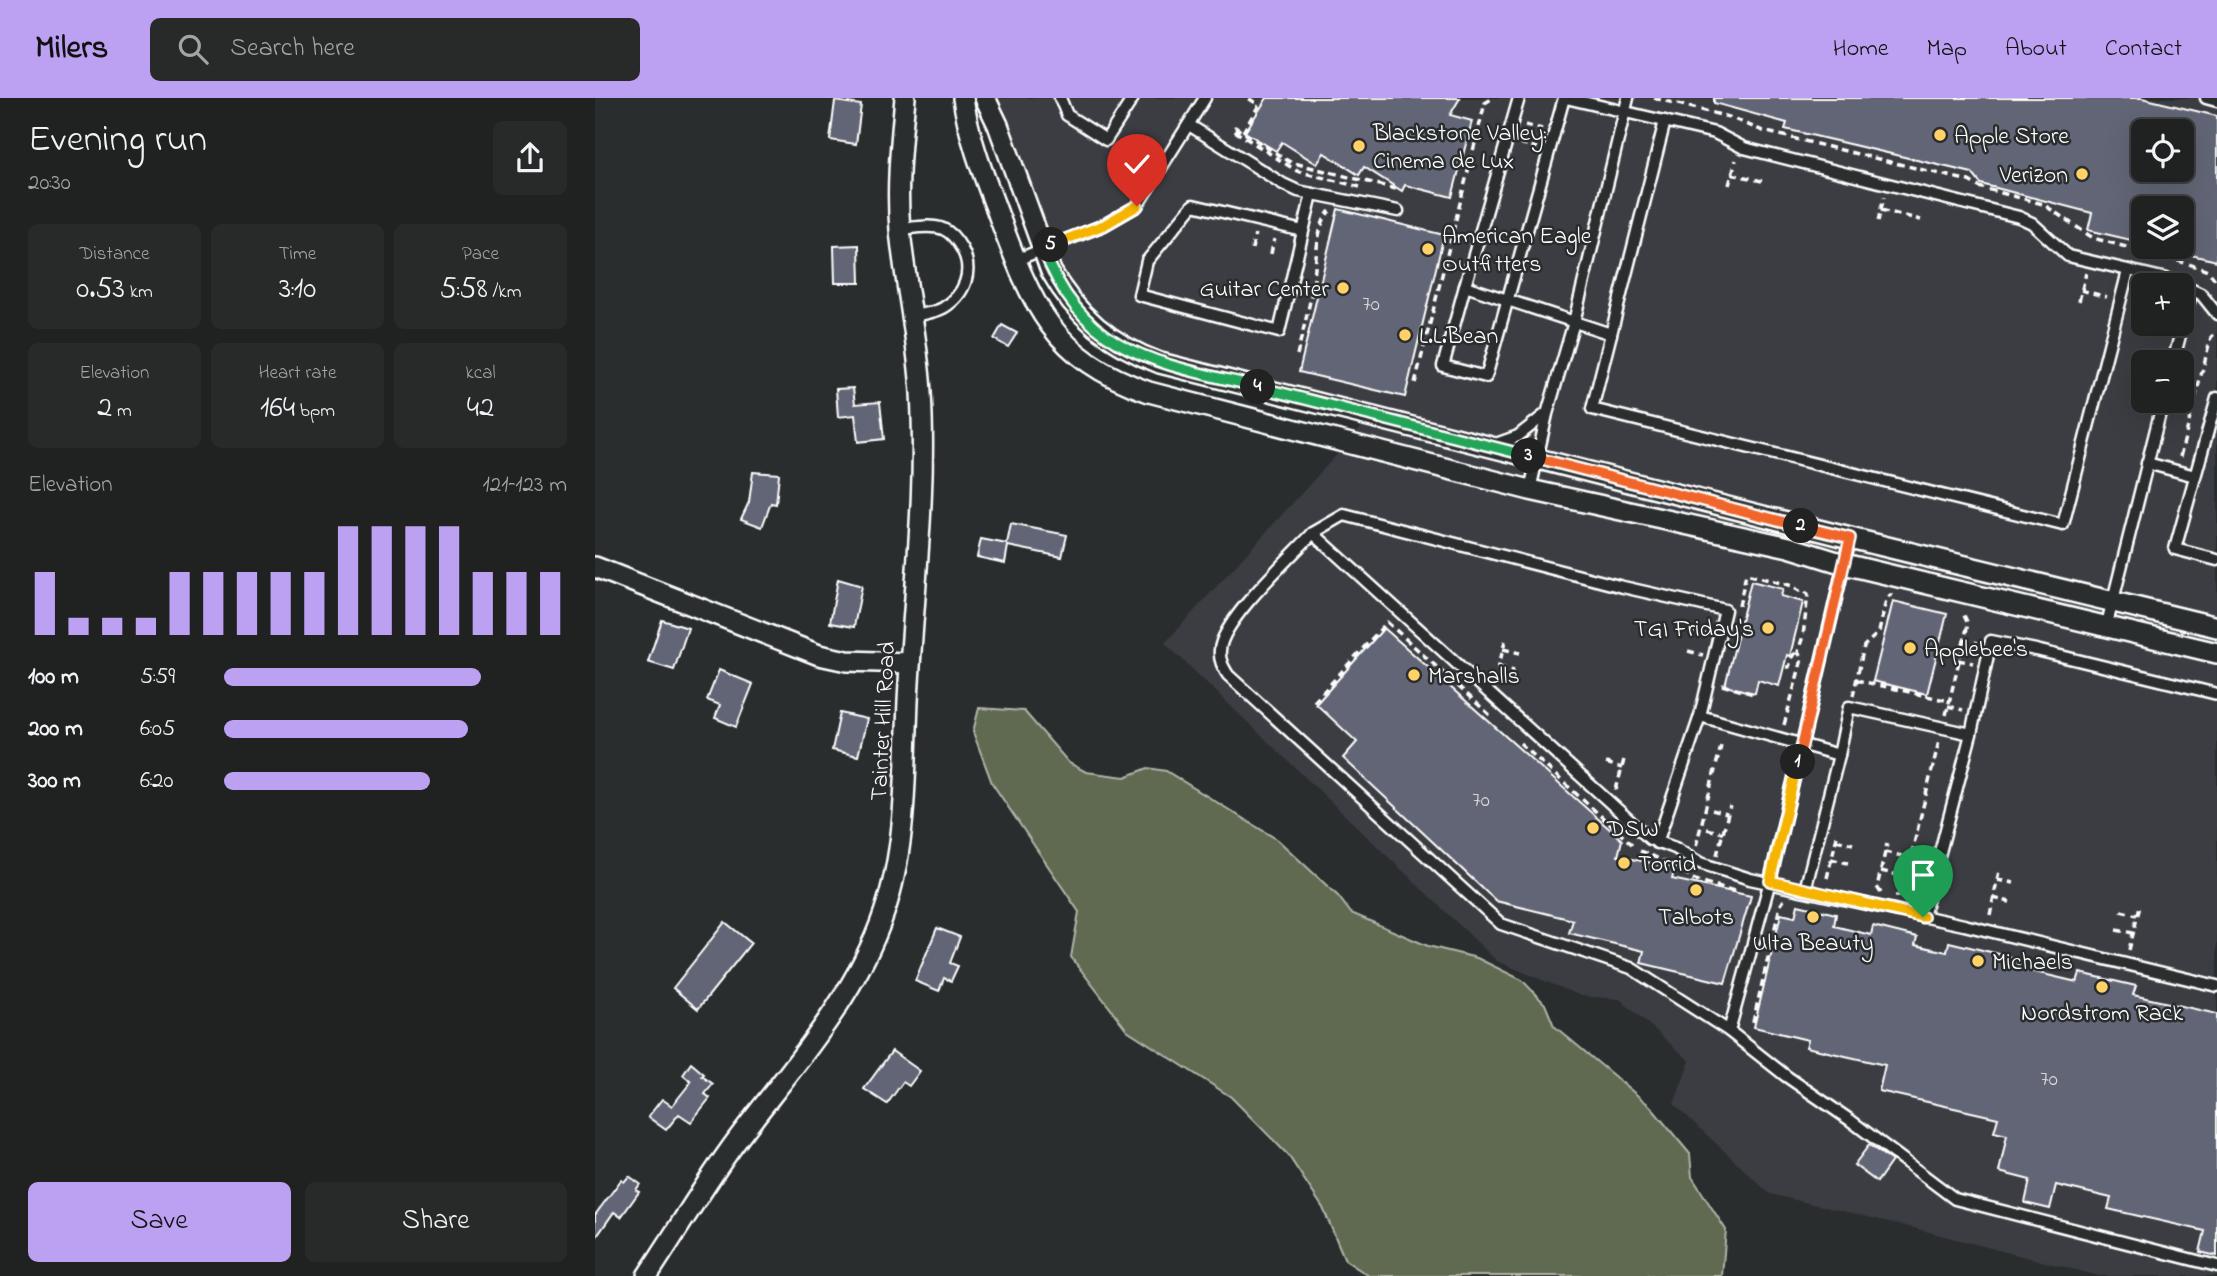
<!DOCTYPE html>
<meta charset="utf-8">
<style>
body{margin:0;font-family:"Indie Flower",sans-serif;background:#282a2a;color:#f1f3f6;height:100vh;display:flex;flex-direction:column;font-size:26px;white-space:nowrap}
*{box-sizing:border-box;margin:0}
p{font-size:23px;color:#a2a4a5}
.icon{flex:none;width:38px;height:38px;fill:none;stroke:currentColor;stroke-width:2;stroke-linecap:round;stroke-linejoin:round}
.map{position:relative;flex:1;overflow:hidden}
.sheet{display:flex;flex-direction:column;background:#202222;width:595px}
.sheet>*{flex:none}
.controls{position:absolute;left:1536px;top:21px;display:grid;gap:14px}
.controls a{display:grid;place-items:center;width:63px;height:63px;border-radius:10px;background:#202222;box-shadow:0 7px 28px #0002,0 0 0 2px #3d3f40;font-size:35px}
.pin{position:absolute;display:grid;place-items:center;width:60px;height:60px;color:#fff;margin:-72px -30px;border-radius:50% 50% 50% 0;rotate:-45deg;box-shadow:0 0 7px #0007}
.pin .icon{rotate:45deg}
.km{position:absolute;width:35px;height:35px;margin:-18px;border-radius:50%;background:#222;color:#fff;font-size:19px;line-height:35px;text-align:center}
.round{display:grid;place-items:center;flex:none;width:74px;height:74px;border-radius:10px;background:#282a2a}
.headline{display:flex;align-items:center;justify-content:space-between;height:119px;padding:0 28px}
h1{font-size:38px;font-weight:600;line-height:52px}
.metrics{display:grid;grid-template-columns:repeat(3,1fr);gap:10px;height:119px;padding:7px 28px}
.metrics div{display:grid;align-content:center;border-radius:10px;background:#282a2a;text-align:center}
.metrics b{font-size:30px;font-weight:600}
.metrics small{font-size:19px;font-weight:400}
.metrics p{font-size:19px}
.chart{height:196px;padding:14px 28px}
.chart p{display:flex;justify-content:space-between}
.chart svg{width:100%;height:126px;margin-top:7px;stroke:#bca0f2;stroke-width:6}
.cta{display:flex;gap:14px;margin-top:auto;padding:14px 28px}
.cta a{flex:1;height:80px;border-radius:10px;background:#bca0f2;color:#111;font-size:28px;font-weight:600;line-height:80px;text-align:center}
.cta a+a{background:#282a2a;color:#f1f3f6}
ul{padding:0 28px;list-style:none;font-size:23px}
li{display:grid;grid-template-columns:112px 84px 1fr;align-items:center;height:52px}
li i{height:18px;border-radius:9px;background:#bca0f2}
header{display:flex;align-items:center;gap:42px;box-sizing:border-box;height:98px;padding:0 35px;background:#bca0f2;color:#111}
header strong{font-size:33px}
nav{display:flex;gap:38px;margin-inline-start:auto;font-size:24px}
.search{width:490px;height:63px;background:#282a2a;display:flex;align-items:center;gap:18px;box-sizing:border-box;padding:0 24px;border-radius:10px;color:#a2a4a5;font-size:26px}
main{display:flex;flex:1;min-height:0}
.map>svg:first-child{display:block}
</style>
<header>
<strong>Milers</strong>
<div class="search"><svg class="icon" aria-label="search" viewBox="0 0 24 24"><circle cx="10" cy="10" r="6"/><path d="M15 15l6 6"/></svg>Search here</div>
<nav><a>Home</a><a>Map</a><a>About</a><a>Contact</a></nav>
</header>
<main>
<section class="sheet">
<div class="headline"><div><h1>Evening run</h1><p>20:30</p></div><a class="round"><svg class="icon" aria-label="share" viewBox="0 0 24 24"><path d="M12 15V3M7 8l5-5 5 5M5 13v7h14v-7"/></svg></a></div>
<div class="metrics">
<div><p>Distance</p><b>0.53<small> km</small></b></div>
<div><p>Time</p><b>3:10</b></div>
<div><p>Pace</p><b>5:58<small> /km</small></b></div>
</div>
<div class="metrics">
<div><p>Elevation</p><b>2<small> m</small></b></div>
<div><p>Heart rate</p><b>164<small> bpm</small></b></div>
<div><p>kcal</p><b>42</b></div>
</div>
<div class="chart"><p><span>Elevation</span>121–123 m</p>
<svg viewBox="0 0 160 44" preserveAspectRatio="none"><path d="M5 44V22M15 44V38M25 44V38M35 44V38M45 44V22M55 44V22M65 44V22M75 44V22M85 44V22M95 44V6M105 44V6M115 44V6M125 44V6M135 44V22M145 44V22M155 44V22"/></svg>
</div>
<ul>
<li><b>100 m</b>5:59<i style="width:75%"></i></li>
<li><b>200 m</b>6:05<i style="width:71%"></i></li>
<li><b>300 m</b>6:20<i style="width:60%"></i></li>
</ul>
<div class="cta"><a>Save</a><a>Share</a></div>
</section>
<div class="map">
<svg width="1622" height="1178" viewBox="0 0 1622 1178">
<rect width="100%" height="100%" fill="#2a2d2e"/>
<filter id="ink" filterUnits="userSpaceOnUse"><feTurbulence type="fractalNoise" baseFrequency=".0143" numOctaves="2"/><feDisplacementMap in="SourceGraphic" scale="14" xChannelSelector="R" yChannelSelector="G"/><feConvolveMatrix kernelMatrix="1 2 1 2 8 2 1 2 1" color-interpolation-filters="sRGB"/></filter>
<g filter="url(#ink)">
<path fill="#3b3e43" fill-rule="evenodd" d="M390 0H1622V1178H1504L1307 1127 1175 1096 1079 1006 1095 963 1025 901 986 898 902 863 570 545 777 318 565 265 478 207ZM1549 33H1587V72H1549ZM1549 110H1587V149H1549ZM1549 187H1587V226H1549ZM1549 264H1587V303H1549Z"/>
<path fill="#616a51" stroke="#b0b4a8" stroke-width="2" d="M384 610 429 613 474 665 491 674 530 679 553 670 571 673 683 742 743 798 756 815 833 848 882 860 927 882 950 906 959 928 1055 1008 1095 1056 1097 1079 1131 1132 1127 1178H774L750 1162 728 1110 693 1057 636 999 532 932 476 859 484 814 397 685 378 634Z"/>
<g fill="#626574" stroke="#fff" stroke-width="2" fill-rule="evenodd">
<path d="M672 0H865L855 17 877 23 857 99 810 87 807 93 769 69 764 77 729 55 722 66 687 44 681 53 650 34Z"/>
<path d="M1119 0H1547L1622 18V163L1587 155V110H1549V145L1493 132 1497 115 1386 86 1377 75 1190 31 1192 25 1119 5ZM1549 33H1587V72H1549Z"/>
<path d="M240 3 266 7 261 46 235 42Z"/>
<path d="M743 111 849 137 810 299 704 274Z"/>
<path d="M264 147 265 185H240L239 148Z"/>
<path d="M407 227 422 235 413 249 399 241Z"/>
<path d="M258 290 260 306 285 304 289 341 263 344 260 317 243 319 241 291Z"/>
<path d="M158 374 184 376 181 406 176 405 167 429 146 421 154 404Z"/>
<path d="M416 426 472 437 467 459 413 448 410 465 382 459 386 441 412 446Z"/>
<path d="M243 481 267 488 259 529 235 525Z"/>
<path d="M1156 483 1188 491 1186 498 1208 504 1195 558 1192 557 1184 588 1163 582 1160 595 1130 588Z"/>
<path d="M1298 503 1352 516 1332 596 1278 583Z"/>
<path d="M67 522 93 530 79 572 53 564Z"/>
<path d="M789 530 1027 742 1023 758 1080 770 1077 781 1156 798 1130 885 1046 865 1049 853 974 835 978 822 901 803 748 660 762 644 721 606Z"/>
<path d="M124 572 158 586 141 629 120 620 125 607 112 602Z"/>
<path d="M245 615 272 621 263 658 237 652Z"/>
<path d="M1203 807 1241 816 1239 828 1276 837 1278 828 1322 839 1320 847 1352 854 1354 844 1425 861 1423 870 1482 884 1485 875 1541 888 1538 897 1622 916V1158L1605 1154 1610 1133 1513 1111 1516 1100 1461 1087 1455 1111 1430 1105 1435 1082 1404 1074 1412 1037 1399 1034 1403 1020 1284 993 1290 967 1211 949 1213 942 1159 929 1186 816 1200 819Z"/>
<path d="M130 824 156 845 103 911 78 890Z"/>
<path d="M342 830 365 839 355 865 363 868 356 883 349 880 344 893 320 883Z"/>
<path d="M297 953 325 973 314 988 308 984 292 1006 269 991Z"/>
<path d="M96 965 109 976 107 978 118 986 110 996 115 1000 96 1024 84 1016 71 1032 53 1019 67 1001 77 1008 96 984 88 977Z"/>
<path d="M1274 1047 1297 1063 1282 1084 1259 1067Z"/>
<path d="M34 1078 45 1086 41 1092 44 1094 26 1119 19 1114 0 1141V1117L26 1082 29 1084Z"/>
</g>
<g fill="none" stroke-linecap="round" stroke-linejoin="round">
<g stroke="#fff" stroke-width="15">
<g id="lane">
<path d="M465 0 472 17 511 42 538 0"/>
<path d="M924 0 870 188 1016 236"/>
<path d="M971 0 1120 35 1149 50 1424 119 1437 125 1473 158 1576 182 1587 187"/>
<path d="M1611 0 1622 3"/>
<path d="M1070 23 997 311 1468 427 1533 173"/>
<path d="M594 27 688 86 703 93 803 113"/>
<path d="M305 131C318 130 336 126 348 131 356 134 363 144 367 151 379 173 370 197 348 210 339 215 326 216 317 219"/>
<path d="M708 133 598 107 552 163 544 197 684 234 717 96"/>
<path d="M421 162 509 127 542 108 610 0"/>
<path d="M870 188 848 268 891 279 969 0"/>
<path d="M1591 189 1606 196 1622 216"/>
<path d="M1578 264 1597 192"/>
<path d="M1622 300 1580 451 1622 462"/>
<path d="M898 347 923 338 951 316"/>
<path d="M1552 365 1600 378"/>
<path d="M935 392 952 316 979 224 1033 0"/>
<path d="M718 435 749 417 1028 489 1130 512 1105 618 1062 745"/>
<path d="M1255 440 1175 783 1134 933 1191 978 1255 1022 1360 1101 1622 1168"/>
<path d="M1511 530 1568 303"/>
<path d="M1105 618 1244 657 1254 609 1376 636"/>
<path d="M1210 792 1244 657"/>
<path d="M1328 819 1376 636 1396 543 1441 552 1622 596"/>
<path d="M1134 933 1036 870 906 826 633 577C628 569 624 562 625 552 627 522 696 459 718 435L1055 741 1080 750 1105 765 1155 781 1369 827 1622 888"/>
</g>
</g>
<g stroke="#fff" stroke-width="24">
<g id="street">
<path d="M368 0C374 40 388 76 402 113 436 204 455 260 554 294L935 392 1194 449 1249 466 1622 555"/>
<path d="M390 0 403 27 456 173C481 218 518 248 565 265L1255 440 1622 529"/>
<path d="M0 469 224 557 252 563 315 565"/>
<path d="M52 1178C82 1133 110 1085 142 1042 196 970 260 901 289 815 312 748 310 673 313 603 318 500 332 397 326 295 323 240 310 186 305 132 301 88 306 44 310 0"/>
</g>
</g>
<g stroke="#fff" stroke-width="3.5" stroke-dasharray="7 5" stroke-linecap="butt">
<path d="M1059 0 1134 19 1168 33 1374 83 1384 89 1448 106 1498 140 1594 166 1613 173 1622 184"/>
<path d="M930 27 947 31"/>
<path d="M648 34 664 7 653 0"/>
<path d="M925 45 942 50"/>
<path d="M1137 76 1167 83"/>
<path d="M1134 87 1141 62"/>
<path d="M765 89 702 73 638 32 640 29 695 64 801 91"/>
<path d="M1286 112 1326 122"/>
<path d="M1283 123 1289 99"/>
<path d="M657 151 660 136"/>
<path d="M676 156 679 141"/>
<path d="M1486 192 1512 199"/>
<path d="M1484 203 1491 175"/>
<path d="M702 257C707 236 713 215 717 193 722 171 719 129 735 113"/>
<path d="M820 285 890 5 898 0"/>
<path d="M1585 359 1616 239 1622 234"/>
<path d="M1144 508 1151 476 1198 488 1204 493 1207 492 1213 496 1208 538 1203 554 1207 561 1189 627"/>
<path d="M1098 533 1113 537"/>
<path d="M1368 541 1383 545"/>
<path d="M908 551 925 555"/>
<path d="M1093 553 1108 557"/>
<path d="M1363 562 1378 565"/>
<path d="M904 569 919 573"/>
<path d="M1191 569H1194L1198 557 1203 554"/>
<path d="M1261 582 1354 603"/>
<path d="M900 584 910 543"/>
<path d="M1127 587 1158 596"/>
<path d="M1258 598 1269 548 1284 534 1291 502 1295 497H1298"/>
<path d="M719 604 792 524 896 618"/>
<path d="M1353 608 1368 612"/>
<path d="M1351 617 1373 526 1367 513"/>
<path d="M925 645 1039 748"/>
<path d="M1011 665 1027 670"/>
<path d="M1021 692 1030 658"/>
<path d="M1117 712 1132 716"/>
<path d="M1112 731 1128 735"/>
<path d="M1241 742 1258 746"/>
<path d="M1101 748 1127 644"/>
<path d="M1045 753 1076 766"/>
<path d="M1290 754 1307 758"/>
<path d="M1122 757 1135 708"/>
<path d="M1236 761 1253 765"/>
<path d="M1089 773 1097 781 1143 794"/>
<path d="M1286 773 1303 777"/>
<path d="M1232 780 1243 734"/>
<path d="M1402 782 1419 785"/>
<path d="M1286 795 1282 789 1292 746"/>
<path d="M1300 798H1304L1308 791 1344 643"/>
<path d="M1398 800 1415 804"/>
<path d="M1526 813 1542 817"/>
<path d="M1395 817 1404 773"/>
<path d="M1521 832 1538 835"/>
<path d="M1534 852 1545 808"/>
<path d="M1158 924 1185 808 1189 802"/>
</g>
<use href="#lane" stroke="#2a2d2e" stroke-width="10"/>
<use href="#street" stroke="#2a2d2e" stroke-width="19"/>
</g>
</g>
<g fill="none" stroke-linecap="round" stroke-linejoin="round" filter="url(#ink)">
<g stroke="#fff" stroke-width="14">
<path id="split-1" d="M1203 664 1175 783 1328 819"/>
</g>
<g stroke="#fff" stroke-width="14">
<path id="split-2" d="M1203 664 1255 440 1206 428"/>
</g>
<g stroke="#fff" stroke-width="14">
<path id="split-3" d="M934 358 1206 428"/>
</g>
<g stroke="#fff" stroke-width="14">
<path id="split-4" d="M663 289 934 358"/>
</g>
<g stroke="#fff" stroke-width="14">
<path id="split-5" d="M456 147 448 150C488 258 565 265 663 289"/>
</g>
<g stroke="#fff" stroke-width="14">
<path id="split-6" d="M456 147 509 127 542 108"/>
</g>
<use href="#split-1" stroke="#f5b400" stroke-width="9"/>
<use href="#split-2" stroke="#f0652b" stroke-width="9"/>
<use href="#split-3" stroke="#f0652b" stroke-width="9"/>
<use href="#split-4" stroke="#22a559" stroke-width="9"/>
<use href="#split-5" stroke="#22a559" stroke-width="9"/>
<use href="#split-6" stroke="#f5b400" stroke-width="9"/>
</g>
<g fill="#ffd166" stroke="#2a2d2e" stroke-width="2.5">
<circle cx="1345" cy="37" r="7"/>
<circle cx="764" cy="48" r="7"/>
<circle cx="1487" cy="76" r="7"/>
<circle cx="833" cy="151" r="7"/>
<circle cx="748" cy="190" r="7"/>
<circle cx="810" cy="237" r="7"/>
<circle cx="1173" cy="530" r="7"/>
<circle cx="1315" cy="550" r="7"/>
<circle cx="819" cy="577" r="7"/>
<circle cx="998" cy="730" r="7"/>
<circle cx="1029" cy="765" r="7"/>
<circle cx="1101" cy="792" r="7"/>
<circle cx="1218" cy="819" r="7"/>
<circle cx="1383" cy="863" r="7"/>
<circle cx="1507" cy="889" r="7"/>
</g>
<g text-anchor="middle" stroke-width="5" stroke-linejoin="round" paint-order="stroke">
<g font-size="21" fill="#d8d8dc">
<text x="776" y="212">70</text>
<text x="886" y="708">70</text>
<text x="1454" y="987">70</text>
</g>
<g font-size="24" fill="#fff" stroke="#2a2d2e" text-anchor="start">
<text x="778" y="42">Blackstone Valley:<tspan x="778" dy="28">Cinema de Lux</tspan></text>
<text x="1359" y="45">Apple Store</text>
<text x="1473" y="84" text-anchor="end">Verizon</text>
<text x="847" y="145">American Eagle<tspan x="847" dy="28">Outfitters</tspan></text>
<text x="734" y="198" text-anchor="end">Guitar Center</text>
<text x="824" y="245">L.L.Bean</text>
<text x="1159" y="538" text-anchor="end">TGI Friday's</text>
<text x="1329" y="558">Applebee's</text>
<text x="833" y="585">Marshalls</text>
<text x="1012" y="738">DSW</text>
<text x="1043" y="773">Torrid</text>
<text x="1101" y="826" text-anchor="middle">Talbots</text>
<text x="1218" y="852" text-anchor="middle">Ulta Beauty</text>
<text x="1397" y="871">Michaels</text>
<text x="1507" y="922" text-anchor="middle">Nordstrom Rack</text>
</g>
<g font-size="24" fill="#fff" stroke="#2a2d2e">
<text transform="translate(287 623) rotate(-87)" y="8">Tainter Hill Road</text>
</g>
</g>
</svg>
<div class="controls">
<a><svg class="icon" aria-label="locate" viewBox="0 0 24 24"><circle cx="12" cy="12" r="6"/><path d="M12 2v4M12 18v4M2 12h4M18 12h4"/></svg></a>
<a><svg class="icon" aria-label="layers" viewBox="0 0 24 24"><path d="M12 4l9 5-9 5-9-5zM3 14l9 5 9-5"/></svg></a>
<a>+</a>
<a>−</a>
</div>
<div class="pin" style="left:1328px;top:819px;background:#1e9e55"><svg class="icon" aria-label="arrive" viewBox="0 0 24 24"><path d="M6 21V4h12l-3 4 3 4H6"/></svg></div>
<div class="pin" style="left:542px;top:108px;background:#d93025"><svg class="icon" aria-label="check" viewBox="0 0 24 24"><path d="M5 12l5 5 9-10"/></svg></div>
<b class="km" style="left:1203px;top:664px">1</b>
<b class="km" style="left:1206px;top:428px">2</b>
<b class="km" style="left:934px;top:358px">3</b>
<b class="km" style="left:663px;top:289px">4</b>
<b class="km" style="left:456px;top:147px">5</b>
</div>
</main>
